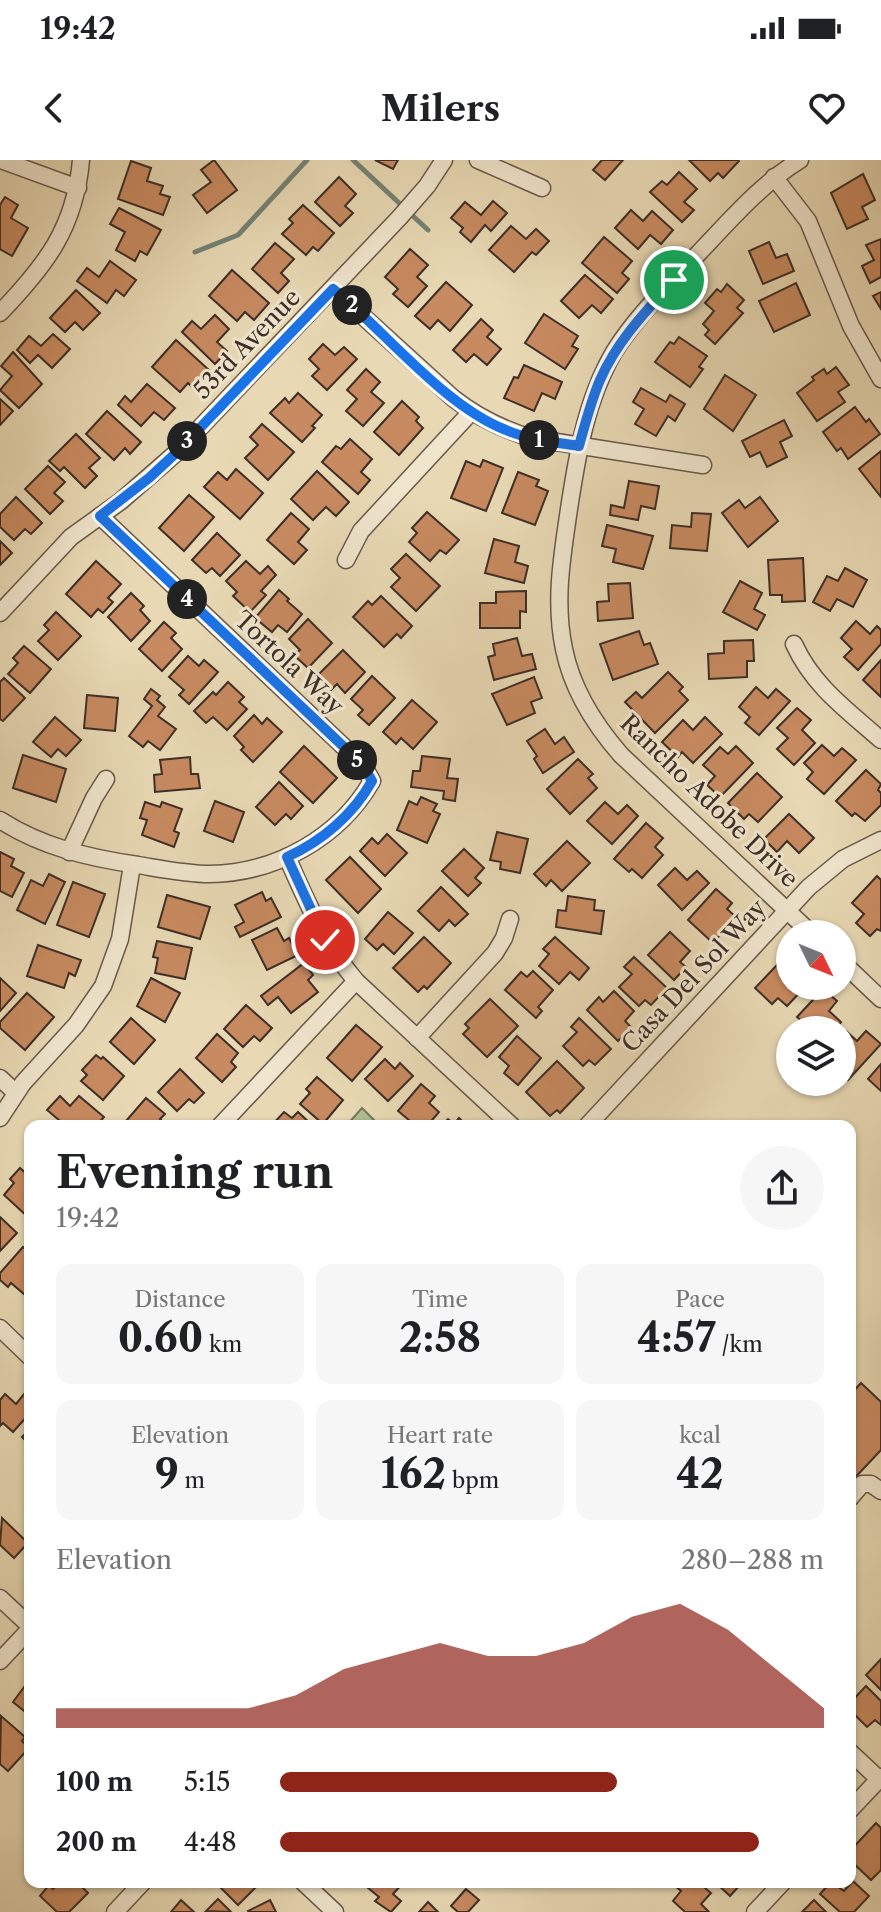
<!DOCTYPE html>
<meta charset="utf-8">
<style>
body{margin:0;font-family:"Libre Caslon Text",serif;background:#f6f6f6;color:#202124;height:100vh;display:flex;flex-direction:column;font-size:30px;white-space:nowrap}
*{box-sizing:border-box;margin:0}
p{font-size:26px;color:#757577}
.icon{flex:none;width:44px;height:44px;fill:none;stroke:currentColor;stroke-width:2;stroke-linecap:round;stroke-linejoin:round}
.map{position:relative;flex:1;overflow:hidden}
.side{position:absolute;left:24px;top:960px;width:832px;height:768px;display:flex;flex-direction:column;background:#fff;border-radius:16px;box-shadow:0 2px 6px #0004}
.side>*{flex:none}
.needle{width:52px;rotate:133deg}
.tools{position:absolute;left:776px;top:760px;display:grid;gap:16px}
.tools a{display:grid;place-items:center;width:80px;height:80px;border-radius:50%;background:#fff;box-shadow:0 2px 6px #0004;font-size:40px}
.pin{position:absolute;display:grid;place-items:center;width:68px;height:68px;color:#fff;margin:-34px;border:4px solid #fff;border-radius:50%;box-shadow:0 2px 8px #0007}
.km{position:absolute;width:40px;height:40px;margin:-20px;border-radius:50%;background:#222;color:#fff;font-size:22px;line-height:40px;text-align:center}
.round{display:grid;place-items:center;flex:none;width:84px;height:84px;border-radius:42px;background:#f6f6f6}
.summary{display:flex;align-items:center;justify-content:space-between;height:136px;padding:0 32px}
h1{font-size:44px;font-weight:700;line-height:60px}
.metrics{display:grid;grid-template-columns:repeat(3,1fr);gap:12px;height:136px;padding:8px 32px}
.metrics div{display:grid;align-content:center;border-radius:16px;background:#f6f6f6;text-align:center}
.metrics b{font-size:40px;font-weight:700}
.metrics small{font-size:22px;font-weight:400}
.metrics p{font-size:22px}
.chart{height:224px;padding:16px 32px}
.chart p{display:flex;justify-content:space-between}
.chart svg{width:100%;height:144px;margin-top:8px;fill:#8f2418;opacity:.7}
ul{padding:0 32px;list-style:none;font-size:26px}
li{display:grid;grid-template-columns:128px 96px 1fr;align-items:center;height:60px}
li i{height:20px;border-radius:10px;background:#8f2418}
.status{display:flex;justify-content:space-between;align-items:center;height:56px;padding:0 40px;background:#fff;direction:ltr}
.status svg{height:22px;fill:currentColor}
header{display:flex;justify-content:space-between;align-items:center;height:104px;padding:0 32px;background:#fff;font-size:36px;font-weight:700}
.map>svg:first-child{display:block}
</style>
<div class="status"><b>19:42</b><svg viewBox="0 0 49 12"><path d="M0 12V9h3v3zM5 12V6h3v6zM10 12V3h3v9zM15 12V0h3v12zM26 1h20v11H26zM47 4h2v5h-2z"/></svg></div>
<header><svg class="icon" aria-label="back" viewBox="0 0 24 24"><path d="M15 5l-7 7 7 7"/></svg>Milers<svg class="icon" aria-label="heart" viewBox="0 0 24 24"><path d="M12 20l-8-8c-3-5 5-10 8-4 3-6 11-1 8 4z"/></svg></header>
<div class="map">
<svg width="881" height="1752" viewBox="0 0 881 1752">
<rect width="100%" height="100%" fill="#e8d9b4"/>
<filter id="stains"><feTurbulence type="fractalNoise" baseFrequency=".0025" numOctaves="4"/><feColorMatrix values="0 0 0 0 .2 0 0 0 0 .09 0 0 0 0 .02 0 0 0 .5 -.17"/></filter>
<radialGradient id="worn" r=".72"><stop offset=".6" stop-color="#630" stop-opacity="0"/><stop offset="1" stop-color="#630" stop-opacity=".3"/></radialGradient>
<path fill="#b0c091" stroke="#76775c" stroke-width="2" d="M362 948 380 966H346Z"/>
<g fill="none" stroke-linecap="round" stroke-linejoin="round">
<g stroke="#748375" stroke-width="5">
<path d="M353 0 428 70"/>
<path d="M195 92 238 75 307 0"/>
</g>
</g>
<g fill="#c88a60" stroke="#3d2e28" stroke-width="2">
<path d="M214 0 237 30 207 53 193 35 211 22 201 10Z"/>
<path d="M375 0H398L393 9Z"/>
<path d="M602 0H623L605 20 593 10Z"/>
<path d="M689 0H738L739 1 723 18 718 13 710 21Z"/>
<path d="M131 1 151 8 147 21 163 26 160 34 170 37 163 55 118 39Z"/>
<path d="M679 12 697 29 684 42 694 50 682 62 650 32 662 21 667 25Z"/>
<path d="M863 14 875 40 862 47 868 59 847 69 831 33Z"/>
<path d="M339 17 356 34 345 46 353 53 340 66 315 42Z"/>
<path d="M5 37 18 45 11 58 28 68 12 96 0 89V45Z"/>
<path d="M493 41 507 53 491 71 485 65 471 82 460 72 463 68 451 58 465 42 481 55Z"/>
<path d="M303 45 334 73 318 91 313 87 306 95 282 74 293 63 289 59Z"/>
<path d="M119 48 161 70 147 95 140 91 135 101 116 90 125 72 110 64Z"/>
<path d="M631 50 643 61 652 51 673 70 661 84 650 75 638 89 615 68Z"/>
<path d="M511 66 526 79 536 69 549 81 536 95 532 92 514 112 489 90Z"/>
<path d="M604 77 632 101 622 113 629 119 617 133 582 103Z"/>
<path d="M881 79V117L870 123 862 106 874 100 866 85Z"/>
<path d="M769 82 776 98 787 94 794 111 763 124 749 91Z"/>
<path d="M275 83 294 99 281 113 289 121 278 133 252 109Z"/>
<path d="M410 89 428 105 417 117 427 126 408 147 393 134 398 129 385 117Z"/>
<path d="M110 101 136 120 124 136 116 130 107 143 77 121 87 108 99 117Z"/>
<path d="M232 110 269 143 254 160 245 152 237 161 209 136Z"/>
<path d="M585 115 613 139 601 153 592 145 579 158 561 141Z"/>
<path d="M446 122 472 145 450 171 438 160 430 169 415 156Z"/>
<path d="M796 123 810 155 774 172 759 141Z"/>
<path d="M727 124 744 140 737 148 743 153 715 184 705 175 709 170 703 164 714 151 705 143 717 129 721 132Z"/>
<path d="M76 130 100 153 83 170 75 162 65 172 50 158Z"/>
<path d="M881 132V149L873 136Z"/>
<path d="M544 154 578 176 572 186 578 189 565 209 525 183Z"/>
<path d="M215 155 229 169 217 182 227 191 215 204 182 172 192 161 201 169Z"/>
<path d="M481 159 493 170 487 177 501 189 487 205 474 194 466 202 453 190Z"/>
<path d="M53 174 70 189 52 208 38 195 30 203 17 190 29 176 41 186Z"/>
<path d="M679 177 707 196 699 207 703 209 690 227 655 202 670 182 674 184Z"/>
<path d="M176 180 209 210 193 228 188 223 180 232 152 207Z"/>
<path d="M323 184 335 195 344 187 357 199 327 230 312 216 319 209 309 199Z"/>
<path d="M13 192 42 224 19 248 0 230 12 216 1 206Z"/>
<path d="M524 205 562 222 555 239 542 233 534 251 504 238 514 217 518 218Z"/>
<path d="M836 207 849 225 838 232 845 242 817 261 797 233 814 220 812 217 824 209 827 214Z"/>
<path d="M366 209 380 222 371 232 384 243 363 266 346 251 357 239 347 230Z"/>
<path d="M725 215 756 235 733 271 704 249Z"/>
<path d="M147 224 175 248 164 260 154 252 141 266 118 245 125 236 131 242Z"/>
<path d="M641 228 666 242 670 235 685 244 675 261 668 256 656 276 635 264 644 249 633 242Z"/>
<path d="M298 233 322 255 312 266 315 268 302 282 270 253 285 238 289 243Z"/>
<path d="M0 239 13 251 0 265Z"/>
<path d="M402 241 419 257 416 261 423 268 399 295 374 272Z"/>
<path d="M855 247 866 262 869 259 880 274 848 299 841 288 837 291 823 272Z"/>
<path d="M107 251 141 282 130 294 125 288 114 300 86 274Z"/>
<path d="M784 260 792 276 780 282 787 297 767 307 760 292 750 297 742 281Z"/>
<path d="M262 264 294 292 268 320 245 298 258 285 250 277Z"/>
<path d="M76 274 100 298 89 308 97 316 85 328 64 307 60 311 49 301Z"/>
<path d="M350 279 372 299 361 312 370 320 358 334 322 302 336 286 341 289Z"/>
<path d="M881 291V337L859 309Z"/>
<path d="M483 300 503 308 486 351 451 338 466 301 480 307Z"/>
<path d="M48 306 65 322 54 333 63 341 50 354 25 329Z"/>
<path d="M236 309 263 333 240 359 204 327 218 312 227 320Z"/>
<path d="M317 311 349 342 336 356 326 347 313 360 291 339Z"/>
<path d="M518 312 539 320 536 326 548 331 535 365 502 353Z"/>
<path d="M629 321 659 326 655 349 641 346 638 360 610 355 611 345 624 348Z"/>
<path d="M189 335 214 357 184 391 159 368Z"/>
<path d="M16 337 42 363 31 374 25 369 14 380 0 367V354Z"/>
<path d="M760 337 778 361 748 387 722 353 739 340 745 348Z"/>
<path d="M427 352 459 380 446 394 440 390 430 401 409 382 417 373 412 368Z"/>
<path d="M291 353 309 369 298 382 307 390 294 404 267 380Z"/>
<path d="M692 353 711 354 707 391 670 388 672 365 691 367Z"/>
<path d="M607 365 653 376 643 409 613 402 616 389 602 386Z"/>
<path d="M217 373 240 395 220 416 212 408 206 413 192 400Z"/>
<path d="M494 379 519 386 515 402 528 406 524 423 485 413Z"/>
<path d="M0 381 12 393 0 405Z"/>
<path d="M406 394 440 426 416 451 391 427 400 418 391 409Z"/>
<path d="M803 398 805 441 782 442V435H770L768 400Z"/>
<path d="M96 401 121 424 108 438 113 442 103 453 98 449 91 457 66 434Z"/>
<path d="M246 401 260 414 268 406 276 415 261 431 266 435 250 452 233 436 237 432 226 421Z"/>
<path d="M845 408 867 420 853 447 837 439 830 451 813 442 827 416 838 421Z"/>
<path d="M740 421 762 433 754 449 765 455 757 470 723 452Z"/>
<path d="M630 423 633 458 598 461 597 442 609 441 608 424Z"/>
<path d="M279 430 289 439 287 441 302 454 287 472 278 465 272 472 255 458Z"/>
<path d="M526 431V452L520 451V468H480V443H496V432Z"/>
<path d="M131 433 144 446 140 450 150 461 131 481 108 457Z"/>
<path d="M381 436 412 466 401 478 397 474 384 487 353 457 368 441 372 445Z"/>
<path d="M56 452 81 476 58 500 38 481 49 470 44 465Z"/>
<path d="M308 459 332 483 308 508 294 495 300 490 289 479Z"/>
<path d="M856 461 870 474 877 466 881 470V484L858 510 844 497 852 489 841 478Z"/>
<path d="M164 462 176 473 171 478 182 489 162 511 139 489Z"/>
<path d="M639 471 644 485 650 483 658 504 613 520 600 484Z"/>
<path d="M517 478 522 496 532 494 536 509 494 520 488 497 495 495 493 484Z"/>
<path d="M753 480 754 501H747V517L709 519 708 494 724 493V481Z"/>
<path d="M24 486 51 509 30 533 8 514 18 503 13 498Z"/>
<path d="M343 490 365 512 345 533 337 524 331 530 317 516Z"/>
<path d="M188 496 199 506 204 500 218 512 189 544 179 535 184 530 169 517Z"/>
<path d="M881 500V537L863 520Z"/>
<path d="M668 512 683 527 679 531 688 540 655 573 625 542 636 532 642 538Z"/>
<path d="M372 516 395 538 369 565 358 555 363 550 351 539Z"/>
<path d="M534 517 542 538 531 542 535 553 507 565 492 534Z"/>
<path d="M4 518 25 538 3 561 0 559V522Z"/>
<path d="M228 522 244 537 239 542 247 549 227 570 213 557 206 563 194 551 213 532 216 535Z"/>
<path d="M756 527 768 538 776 529 790 541 759 575 745 563 750 557 739 547Z"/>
<path d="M151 529 160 536 157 540 165 547 158 556 176 569 160 590 148 581 143 587 129 576 152 546 144 539Z"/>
<path d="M87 535 118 538 115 571 84 568Z"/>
<path d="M412 540 437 562 413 589 401 578 396 584 383 572Z"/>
<path d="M797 548 811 560 802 570 815 583 794 605 777 589 788 578 777 568Z"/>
<path d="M254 555 262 564 267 558 282 572 253 602 241 590 244 587 234 576Z"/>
<path d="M55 557 81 580 66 596 58 589 51 597 33 582Z"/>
<path d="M705 557 722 574 693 603 682 592 678 597 662 582 683 560 693 570Z"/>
<path d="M545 569 555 584 564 577 574 592 543 613 534 599 537 596 527 581Z"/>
<path d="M822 585 834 596 842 588 856 600 824 634 807 619 813 612 804 603Z"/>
<path d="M304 586 337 618 313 643 280 612Z"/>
<path d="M736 586 753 603 720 637 707 625 715 616 703 605 720 587 728 594Z"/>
<path d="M23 595 66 609 56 642 13 628Z"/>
<path d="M422 596 450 599 447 618 458 619 455 641 443 639 444 631 411 627 413 611H420Z"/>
<path d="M190 597 191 614H198L200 628 155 632 154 615 162 614 160 600Z"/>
<path d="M578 599 593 614 588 618 597 628 570 654 547 629Z"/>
<path d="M866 610 881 624 878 630 881 633V645L865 661 855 653 852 656 836 641Z"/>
<path d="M757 613 782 637 758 662 749 654 744 659 728 643Z"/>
<path d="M279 622 303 646 291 659 286 654 275 665 256 647Z"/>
<path d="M421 637 437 644 433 651 440 654 427 683 397 670 409 641 417 645Z"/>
<path d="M215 641 244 652 233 682 204 671Z"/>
<path d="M145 642 160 647 162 642 182 649 174 671 179 673 174 687 142 675 147 660 140 658Z"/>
<path d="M605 642 618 654 627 645 638 656 612 684 587 661Z"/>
<path d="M789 654 814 678 799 693 787 681 777 692 764 679Z"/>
<path d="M646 663 663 678 655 687 663 695 642 718 632 709 629 712 614 699Z"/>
<path d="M497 672 528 679 520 713 500 709 501 702 490 700Z"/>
<path d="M387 674 407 693 385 716 360 691 372 678 378 684Z"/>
<path d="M567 681 590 703 562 731 551 720 546 726 534 714Z"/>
<path d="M464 689 484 708 475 718 481 723 468 736 442 711Z"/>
<path d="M0 692 14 699 11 706 24 713 12 737 0 731Z"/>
<path d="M350 697 381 729 358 753 326 720Z"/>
<path d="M675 708 687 720 697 711 709 723 682 750 658 725Z"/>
<path d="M49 714 65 722 45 764 17 750 31 720 43 726Z"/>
<path d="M877 716 881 720V771L877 769 870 776 856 763 864 754 852 743Z"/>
<path d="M73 722 105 734 89 777 57 765Z"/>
<path d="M441 727 468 754 455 766 449 760 439 771 418 751Z"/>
<path d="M716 729 732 743 727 749 736 757 713 783 688 760Z"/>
<path d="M262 732 266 741 271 738 281 757 240 777 235 767 244 762 235 745Z"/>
<path d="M167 735 210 747 200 779 158 767Z"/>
<path d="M568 736 595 740 594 750 604 751 601 774 556 767 558 750 566 751Z"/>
<path d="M388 752 413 773 394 794 383 784 377 790 365 779Z"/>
<path d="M277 768 284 781 289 778 298 795 267 810 252 780Z"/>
<path d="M670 772 690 791 680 802 686 807 674 820 648 795Z"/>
<path d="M424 777 451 803 427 829 424 826 418 832 393 808Z"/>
<path d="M555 777 589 808 579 820 570 812 559 824 539 806 549 794 543 789Z"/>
<path d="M157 781 192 788 185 819 155 813 158 798 153 797Z"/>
<path d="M38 785 81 800 75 816 69 813 64 828 27 816Z"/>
<path d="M634 797 667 828 651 845 645 840 639 846 619 827 632 814 624 807Z"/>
<path d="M304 803 313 815 308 820 318 832 291 853 278 837 268 845 261 836Z"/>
<path d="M777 805 790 817V826H806L787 846 778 838 772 844 755 828Z"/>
<path d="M533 811 553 830 538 847 542 851 536 858 505 830 521 812 527 817Z"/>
<path d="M0 818 16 833 0 851Z"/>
<path d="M151 818 180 833 165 862 137 846Z"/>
<path d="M823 829 837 841 829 851 841 862 835 870H812L797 857Z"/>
<path d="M614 831 634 851 625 861 631 867 618 881 587 850 599 837 603 842Z"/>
<path d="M27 833 54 857 25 890 0 868V862Z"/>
<path d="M490 839 518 866 487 897 463 874 469 868 465 864Z"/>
<path d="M246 845 272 868 260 881 254 876 243 887 224 869Z"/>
<path d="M131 858 155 880 134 904 110 882Z"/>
<path d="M579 858 611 889 595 905 589 900 583 906 563 886 577 872 571 867Z"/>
<path d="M356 865 382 887 352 921 327 898Z"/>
<path d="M846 871 857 881 866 871 881 884 848 920 842 914V875Z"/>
<path d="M217 874 238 893 231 902 236 907 222 922 196 898Z"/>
<path d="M517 876 541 898 518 925 504 913 509 906 499 897Z"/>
<path d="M96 895 101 899 103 897 124 916 103 940 81 921 87 915 82 910Z"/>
<path d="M385 899 395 909 400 903 413 916 388 941 365 919Z"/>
<path d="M557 901 584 928 560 953 557 950 550 956 526 932Z"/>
<path d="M881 904V931L868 919Z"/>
<path d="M180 909 204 933 194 943 189 939 177 951 158 932Z"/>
<path d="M317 917 343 940 323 964 300 944 310 933 306 929Z"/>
<path d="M421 924 435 936 429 943 439 952 427 966H416L398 951Z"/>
<path d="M60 936 70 946 79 936 104 957 96 966H66L47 950Z"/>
<path d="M146 938 165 954 160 959 167 966H131L126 961Z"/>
<path d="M284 952 292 958 298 952 313 966H271Z"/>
<path d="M459 958 467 966H441L448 959 454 964Z"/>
<path d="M20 1008 30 1017 29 1058 4 1035 14 1023 10 1019Z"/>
<path d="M0 1057 17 1073 0 1091Z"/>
<path d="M23 1087 30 1093V1127L24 1134 11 1123 8 1127 0 1120V1113Z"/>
<path d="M861 1223 881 1242V1290L850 1323V1235Z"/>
<path d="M25 1233 30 1237V1253L13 1272 3 1263 0 1266V1240L5 1234 16 1244Z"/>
<path d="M30 1269V1285L22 1277Z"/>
<path d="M2 1358 28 1383 14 1398 0 1385Z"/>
<path d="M881 1499V1530L866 1515Z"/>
<path d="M30 1519V1553L29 1555 13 1542Z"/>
<path d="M866 1526 881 1541V1565L875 1560 867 1567 850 1550V1543Z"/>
<path d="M1 1556 25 1577 22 1581 29 1588 8 1611 0 1604Z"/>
<path d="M876 1663 881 1668V1710L871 1720 850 1700V1691Z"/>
<path d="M853 1721 869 1736 854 1752H840L820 1734 831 1722 844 1731Z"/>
<path d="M60 1722H77L88 1733 69 1752H57L40 1736 49 1725 53 1729Z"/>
<path d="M215 1722H250L256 1727 238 1745Z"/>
<path d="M404 1722 393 1734 401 1741 391 1752 375 1741 379 1737 362 1723Z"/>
<path d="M676 1722H698L711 1733 701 1744 709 1752H685L673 1741 681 1731 674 1725Z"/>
<path d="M715 1722H738L741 1724 730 1736Z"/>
<path d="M466 1729 479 1740 468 1752H458L451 1746Z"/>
<path d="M218 1739 231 1752 206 1751Z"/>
<path d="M181 1740 194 1752H171Z"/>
<path d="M270 1740 276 1752H249L248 1751Z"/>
<path d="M814 1740 826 1752H802Z"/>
<path d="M428 1742 438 1752H419Z"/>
</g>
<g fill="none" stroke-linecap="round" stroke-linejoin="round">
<g stroke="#68594b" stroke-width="19">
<g id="minor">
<path d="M1 0 78 28"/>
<path d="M478 0 542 28"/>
<path d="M800 0C758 26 727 64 693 99 666 128 635 158 614 192 586 240 577 296 569 349 562 397 554 441 564 489 572 529 594 564 621 595L812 774"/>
<path d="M774 17 808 61 851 166 881 219"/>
<path d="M333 129 453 238C477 257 502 269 531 278L703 305"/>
<path d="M0 153C46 105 75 68 81 0"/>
<path d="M346 400 361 371 471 252"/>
<path d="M0 453 71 377 121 341 176 293 400 57 427 26 444 0"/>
<path d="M794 484C813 526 847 550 881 580"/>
<path d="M0 660C42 687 89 698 138 705 162 709 186 714 210 714 276 713 339 678 372 621L363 605 100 356"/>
<path d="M69 692 94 638 106 619"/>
<path d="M287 697C307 742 324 783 356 821L512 966"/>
<path d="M842 802 881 839"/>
<path d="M417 878 495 793 504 778 510 759"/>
<path d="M0 918 16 933"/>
<path d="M0 958 23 923 76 865 103 826 120 779 132 705"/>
<path d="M220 966 356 821"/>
<path d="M587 966 809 727 843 699 881 680"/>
<path d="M0 1168 30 1197"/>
<path d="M850 1338 862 1324H871L881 1331"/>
<path d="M0 1438 30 1466"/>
<path d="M0 1501 30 1469"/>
<path d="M850 1592 881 1621"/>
<path d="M850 1650 881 1617"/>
<path d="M303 1722 335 1752"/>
<path d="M115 1752 143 1722"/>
<path d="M755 1752 783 1722"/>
</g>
</g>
<use href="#minor" stroke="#f0e6ce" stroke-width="16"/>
</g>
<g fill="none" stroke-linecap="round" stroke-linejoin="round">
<g stroke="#fff" stroke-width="16">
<path id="route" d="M325 780 287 697C322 681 353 655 372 621L363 605 100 356 149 318 176 293 333 129C386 172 444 246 506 270 529 280 554 282 579 286 585 264 591 241 600 220 617 181 646 151 674 120"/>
</g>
<use href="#route" stroke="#1a73e8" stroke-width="10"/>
</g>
<g text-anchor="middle" stroke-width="6" stroke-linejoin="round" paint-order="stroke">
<g font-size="24" fill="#3d2e28" stroke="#f0e6ce">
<text transform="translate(247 184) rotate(-46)" y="8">53rd Avenue</text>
<text transform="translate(289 503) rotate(43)" y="8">Tortola Way</text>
<text transform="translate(709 641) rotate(44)" y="8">Rancho Adobe Drive</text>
<text transform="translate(694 816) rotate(-47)" y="8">Casa Del Sol Way</text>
</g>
</g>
<rect width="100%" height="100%" filter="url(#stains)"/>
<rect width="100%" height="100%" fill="url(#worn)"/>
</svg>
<div class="tools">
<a><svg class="needle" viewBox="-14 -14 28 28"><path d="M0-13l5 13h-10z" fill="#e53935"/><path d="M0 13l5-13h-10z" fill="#757577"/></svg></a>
<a><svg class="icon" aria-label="layers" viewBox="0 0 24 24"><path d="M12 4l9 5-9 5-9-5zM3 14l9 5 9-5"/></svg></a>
</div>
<div class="pin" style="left:674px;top:120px;background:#1e9e55"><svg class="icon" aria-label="arrive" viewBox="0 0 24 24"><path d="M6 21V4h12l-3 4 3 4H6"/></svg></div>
<div class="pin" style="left:325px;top:780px;background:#d93025"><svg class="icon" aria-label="check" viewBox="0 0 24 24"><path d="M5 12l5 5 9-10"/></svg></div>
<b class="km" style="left:539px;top:280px">1</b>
<b class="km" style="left:352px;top:145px">2</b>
<b class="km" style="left:187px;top:281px">3</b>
<b class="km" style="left:187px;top:439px">4</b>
<b class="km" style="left:357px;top:600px">5</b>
<section class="side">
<div class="summary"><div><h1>Evening run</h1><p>19:42</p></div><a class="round"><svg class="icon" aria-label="share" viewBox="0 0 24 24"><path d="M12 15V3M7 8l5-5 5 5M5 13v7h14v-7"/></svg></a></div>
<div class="metrics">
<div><p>Distance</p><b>0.60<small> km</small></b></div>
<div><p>Time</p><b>2:58</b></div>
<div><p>Pace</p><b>4:57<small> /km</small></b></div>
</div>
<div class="metrics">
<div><p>Elevation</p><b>9<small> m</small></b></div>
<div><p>Heart rate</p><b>162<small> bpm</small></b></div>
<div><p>kcal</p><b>42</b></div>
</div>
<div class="chart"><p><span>Elevation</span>280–288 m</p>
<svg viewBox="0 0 160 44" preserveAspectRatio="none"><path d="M0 44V38L10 38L20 38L30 38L40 38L50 34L60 26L70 22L80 18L90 22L100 22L110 18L120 10L130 6L140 14L150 26L160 38V44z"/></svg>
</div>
<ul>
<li><b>100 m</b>5:15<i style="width:62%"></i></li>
<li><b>200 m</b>4:48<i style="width:88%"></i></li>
</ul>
</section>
</div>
